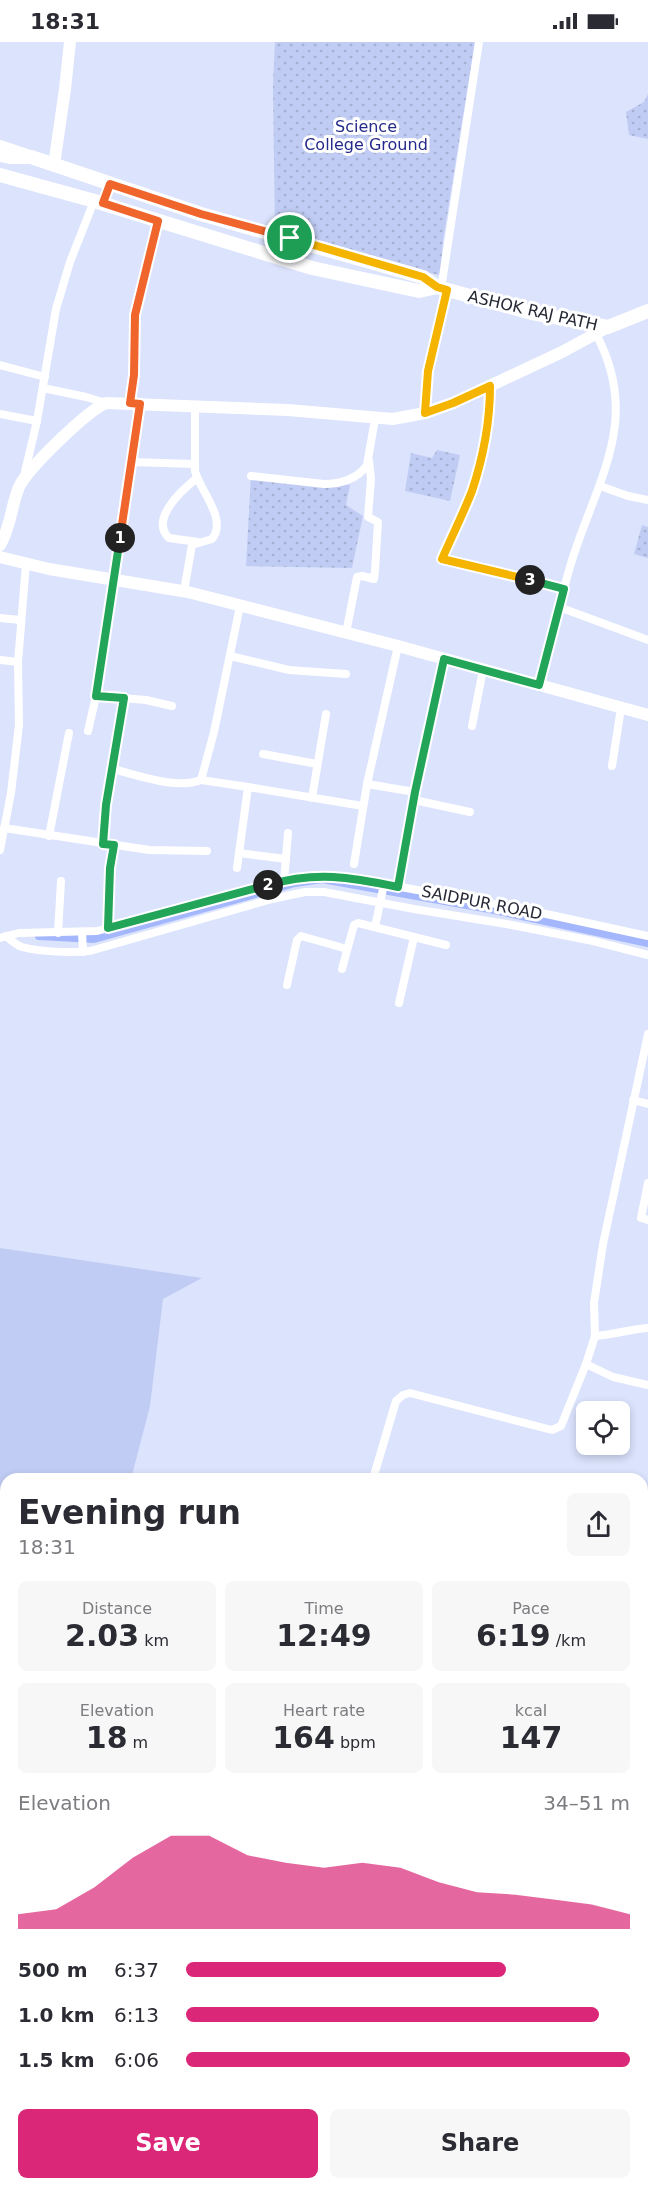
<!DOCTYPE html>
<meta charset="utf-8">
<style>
body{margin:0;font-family:"DejaVu Sans",sans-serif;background:#f7f7f7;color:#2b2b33;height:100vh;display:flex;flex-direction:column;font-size:22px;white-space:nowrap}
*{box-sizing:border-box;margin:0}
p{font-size:20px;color:#7c7c81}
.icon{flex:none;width:33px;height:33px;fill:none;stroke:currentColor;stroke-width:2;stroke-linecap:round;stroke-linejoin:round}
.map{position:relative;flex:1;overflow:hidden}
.side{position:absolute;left:0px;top:1431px;width:648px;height:717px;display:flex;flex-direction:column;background:#fff;border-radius:18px 18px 0 0;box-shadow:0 3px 9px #0003}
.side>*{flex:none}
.fabs{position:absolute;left:576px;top:1359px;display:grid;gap:12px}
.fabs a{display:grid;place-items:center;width:54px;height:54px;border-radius:9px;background:#fff;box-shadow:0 3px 9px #0003;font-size:30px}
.pin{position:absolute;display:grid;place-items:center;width:51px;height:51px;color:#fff;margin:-26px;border:3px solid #fff;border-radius:50%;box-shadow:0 2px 6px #0007}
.km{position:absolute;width:30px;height:30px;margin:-15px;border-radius:50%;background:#222;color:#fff;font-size:16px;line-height:30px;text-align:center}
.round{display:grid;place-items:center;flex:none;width:63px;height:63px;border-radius:9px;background:#f7f7f7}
.head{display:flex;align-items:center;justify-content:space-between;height:102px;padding:0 18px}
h1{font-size:33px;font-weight:800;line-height:45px}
.stats{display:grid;grid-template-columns:repeat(3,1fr);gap:9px;height:102px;padding:6px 18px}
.stats div{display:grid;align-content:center;border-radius:9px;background:#f7f7f7;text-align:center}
.stats b{font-size:30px;font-weight:800}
.stats small{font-size:16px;font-weight:400}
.stats p{font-size:16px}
.chart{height:168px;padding:12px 18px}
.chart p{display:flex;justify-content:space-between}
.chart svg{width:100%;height:108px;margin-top:6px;fill:#db2777;opacity:.7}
.primary-button{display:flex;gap:12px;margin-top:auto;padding:12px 18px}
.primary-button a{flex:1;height:69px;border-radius:9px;background:#db2777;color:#fff;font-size:24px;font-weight:800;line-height:69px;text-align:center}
.primary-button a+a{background:#f7f7f7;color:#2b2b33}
ul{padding:0 18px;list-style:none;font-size:20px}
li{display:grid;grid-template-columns:96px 72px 1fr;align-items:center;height:45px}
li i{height:15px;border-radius:8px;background:#db2777}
.status{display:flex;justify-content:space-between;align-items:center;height:42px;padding:0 30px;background:#fff;direction:ltr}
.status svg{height:16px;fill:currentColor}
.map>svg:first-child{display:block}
</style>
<div class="status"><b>18:31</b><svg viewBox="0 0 49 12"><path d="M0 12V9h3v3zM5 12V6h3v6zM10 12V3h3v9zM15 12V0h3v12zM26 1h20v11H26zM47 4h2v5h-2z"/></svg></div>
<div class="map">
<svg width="648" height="2148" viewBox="0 0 648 2148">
<defs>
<pattern id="grass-dots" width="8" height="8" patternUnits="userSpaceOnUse" patternTransform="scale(1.5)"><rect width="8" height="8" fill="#c0ccf3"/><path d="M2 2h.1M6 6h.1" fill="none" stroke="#a5afd1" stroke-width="1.8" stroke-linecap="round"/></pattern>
</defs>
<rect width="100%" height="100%" fill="#dbe3fd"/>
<g fill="url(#grass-dots)">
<path d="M275 0H475L443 199 440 233 384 222 275 192 273 43Z"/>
<path d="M648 52V97L629 93 626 70 644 60Z"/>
<path d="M437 408 460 413 450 459 405 449 411 411 432 416Z"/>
<path d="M251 434 350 443 346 463 363 474 352 526 246 524Z"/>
<path d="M642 483 648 485V516L634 512Z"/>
</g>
<path fill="#c0ccf3" d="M0 1206 202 1236 163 1257 150 1364 131 1437H6V1684L0 1682Z"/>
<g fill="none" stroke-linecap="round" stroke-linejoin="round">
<path stroke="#a5b7fc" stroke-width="8" d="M39 894 94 897 295 841 322 837 489 867 648 901"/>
<g stroke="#fff" stroke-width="8">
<path d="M441 247 479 0"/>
<path d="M0 323 45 335"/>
<path d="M490 344C489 379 483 416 472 449 463 472 452 494 442 517L564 547"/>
<path d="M43 346 86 355 106 361"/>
<path d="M131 361 134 333 135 273 158 179"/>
<path d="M425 371 428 329 447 248"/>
<path d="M0 372 37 379"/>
<path d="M131 420 194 422"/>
<path d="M24 434 37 379 56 267 70 220 94 159"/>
<path d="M251 434 324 442C340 442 358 437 367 423L375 377"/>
<path d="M197 436C183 447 149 477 169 496L198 500"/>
<path d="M600 444 628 454 648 458"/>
<path d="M184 549 192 503 212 497C228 477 200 449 195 429V364"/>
<path d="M240 564 214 690 201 738 248 745"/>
<path d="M559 565 648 598"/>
<path d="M0 576 20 578"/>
<path d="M346 591 357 535 362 534 374 537 375 529 378 480 368 475 371 437 369 419"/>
<path d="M230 614 289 628 346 632"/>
<path d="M0 618 18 620"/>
<path d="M539 643C550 600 560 557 573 515 599 435 641 376 596 292"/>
<path d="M96 654 146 658 172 664"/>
<path d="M472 684 483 628"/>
<path d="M88 689 96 654 140 362"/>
<path d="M263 712 317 722"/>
<path d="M612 724 621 666"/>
<path d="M112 727C138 733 176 748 201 738"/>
<path d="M367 742 415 750"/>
<path d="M312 756 326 672"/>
<path d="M414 758 470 770"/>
<path d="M4 786 149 808 207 809"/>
<path d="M49 794 69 691"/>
<path d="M103 802 106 763 124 656"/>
<path d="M0 808 11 751 19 683 18 620 26 522"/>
<path d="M239 811 286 817"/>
<path d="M354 822 367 742 398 604"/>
<path d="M237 826 248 745 363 764"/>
<path d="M284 839 288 791"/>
<path d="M398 845 415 750 444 617"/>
<path d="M375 885 384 842"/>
<path d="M108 886 110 826 114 803"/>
<path d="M82 890 83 910"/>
<path d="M58 891 61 839"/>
<path d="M6 894C11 898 16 903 22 905 40 910 71 911 90 909L272 857 305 850H324L414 867 512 883 593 899 648 913"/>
<path d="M0 896 19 891 97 889 284 839 320 833 384 842 528 868 648 894"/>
<path d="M342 927 354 883 358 881 446 903"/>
<path d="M287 943 297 898 301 894 347 907"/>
<path d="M399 961 414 895"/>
<path d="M633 1058 648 1062"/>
<path d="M648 1141 641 1176 648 1178"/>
<path d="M595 1294C613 1293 630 1287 648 1286"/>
<path d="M586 1322 613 1335 648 1343"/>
<path d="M373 1437 396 1359 403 1353 410 1351 552 1388 561 1384 586 1322 595 1294 594 1261 603 1202 648 992"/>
<path d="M642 1610 648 1611"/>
<path d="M642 1827 644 1820 648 1818"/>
<path d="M0 1960 6 1959"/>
<path d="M642 2023H648"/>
<path d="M0 2030 6 2025"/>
<path d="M0 2050 6 2051"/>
<path d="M0 2089 6 2090"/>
<path d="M449 2142 453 2143"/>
<path d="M514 2142 517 2148"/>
</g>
<g stroke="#fff" stroke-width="12">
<path d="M0 104 27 113"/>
<path d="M54 123 65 47 70 0"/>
<path d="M0 503C11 485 11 464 19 445 28 426 87 369 106 361L288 368 393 377 425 371 453 361 562 310 608 285"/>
<path d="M0 515 49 527 188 550 398 604 648 673"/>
<path d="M642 1679 646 1678 648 1672"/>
<path d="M0 1697 6 1699"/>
</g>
<g stroke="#fff" stroke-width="14">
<path d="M0 113 11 115H31L201 172 423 235 437 245"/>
<path d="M0 133 91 158 312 226 419 249 437 245 532 271 608 285 648 269"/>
</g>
<g stroke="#555a6a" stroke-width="4.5">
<g id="rail">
<path d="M0 2135 6 2136"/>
<path d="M65 2142 123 2148"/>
<path d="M123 2142 181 2148"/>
</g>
</g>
<use href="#rail" stroke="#fff" stroke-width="2" stroke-dasharray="7" stroke-linecap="butt"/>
</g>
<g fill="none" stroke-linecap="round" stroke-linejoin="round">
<g stroke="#fff" stroke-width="12">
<path id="split-1" d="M120 496 140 362 130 361 134 333 135 273 158 179 103 161 110 142 201 172 290 196"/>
</g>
<g stroke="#fff" stroke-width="12">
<path id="split-2" d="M120 496 96 654 124 656 106 763 103 802 114 803 110 826 108 886 268 843"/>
</g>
<g stroke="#fff" stroke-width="12">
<path id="split-3" d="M268 843C316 829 350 835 398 845L415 750 444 617 539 643 564 547 530 538"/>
</g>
<g stroke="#fff" stroke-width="12">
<path id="split-4" d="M290 196 423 235 437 245 447 248 428 329 425 371 453 361 490 344C490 378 483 416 472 449 463 472 452 494 442 517L530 538"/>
</g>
<use href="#split-1" stroke="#f0652b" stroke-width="8"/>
<use href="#split-2" stroke="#22a559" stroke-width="8"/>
<use href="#split-3" stroke="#22a559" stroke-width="8"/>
<use href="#split-4" stroke="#f5b400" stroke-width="8"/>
</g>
<g text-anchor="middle" stroke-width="6" stroke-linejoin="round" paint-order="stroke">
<g font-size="16" fill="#242a89" stroke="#fff">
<text x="366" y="90">Science<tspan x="366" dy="18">College Ground</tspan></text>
</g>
<g font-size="16" fill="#252935" stroke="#fff">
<text transform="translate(533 268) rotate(13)" y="6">ASHOK RAJ PATH</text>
<text transform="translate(482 860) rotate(11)" y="6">SAIDPUR ROAD</text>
</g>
</g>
</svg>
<div class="fabs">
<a><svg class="icon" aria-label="locate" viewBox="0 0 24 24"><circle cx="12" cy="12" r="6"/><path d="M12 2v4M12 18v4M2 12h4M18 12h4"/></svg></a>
</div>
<div class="pin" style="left:290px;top:196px;background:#1e9e55"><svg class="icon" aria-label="arrive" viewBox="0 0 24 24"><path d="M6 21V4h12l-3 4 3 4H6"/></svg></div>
<b class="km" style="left:120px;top:496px">1</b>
<b class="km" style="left:268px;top:843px">2</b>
<b class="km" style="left:530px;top:538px">3</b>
<section class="side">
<div class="head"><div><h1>Evening run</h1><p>18:31</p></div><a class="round"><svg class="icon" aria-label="share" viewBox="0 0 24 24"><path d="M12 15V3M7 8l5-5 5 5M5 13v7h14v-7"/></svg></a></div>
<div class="stats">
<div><p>Distance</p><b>2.03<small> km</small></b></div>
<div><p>Time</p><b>12:49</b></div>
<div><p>Pace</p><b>6:19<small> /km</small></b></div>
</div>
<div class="stats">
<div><p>Elevation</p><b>18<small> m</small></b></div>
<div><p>Heart rate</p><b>164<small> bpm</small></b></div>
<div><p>kcal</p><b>147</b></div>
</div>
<div class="chart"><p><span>Elevation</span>34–51 m</p>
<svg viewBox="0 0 160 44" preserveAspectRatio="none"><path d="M0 44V38L10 36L20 27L30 15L40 6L50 6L60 14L70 17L80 19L90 17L100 19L110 25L120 29L130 30L140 32L150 34L160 38V44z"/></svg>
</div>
<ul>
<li><b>500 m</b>6:37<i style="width:72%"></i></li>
<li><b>1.0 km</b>6:13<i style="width:93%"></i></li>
<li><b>1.5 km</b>6:06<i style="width:100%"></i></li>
</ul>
<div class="primary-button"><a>Save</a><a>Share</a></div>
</section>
</div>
